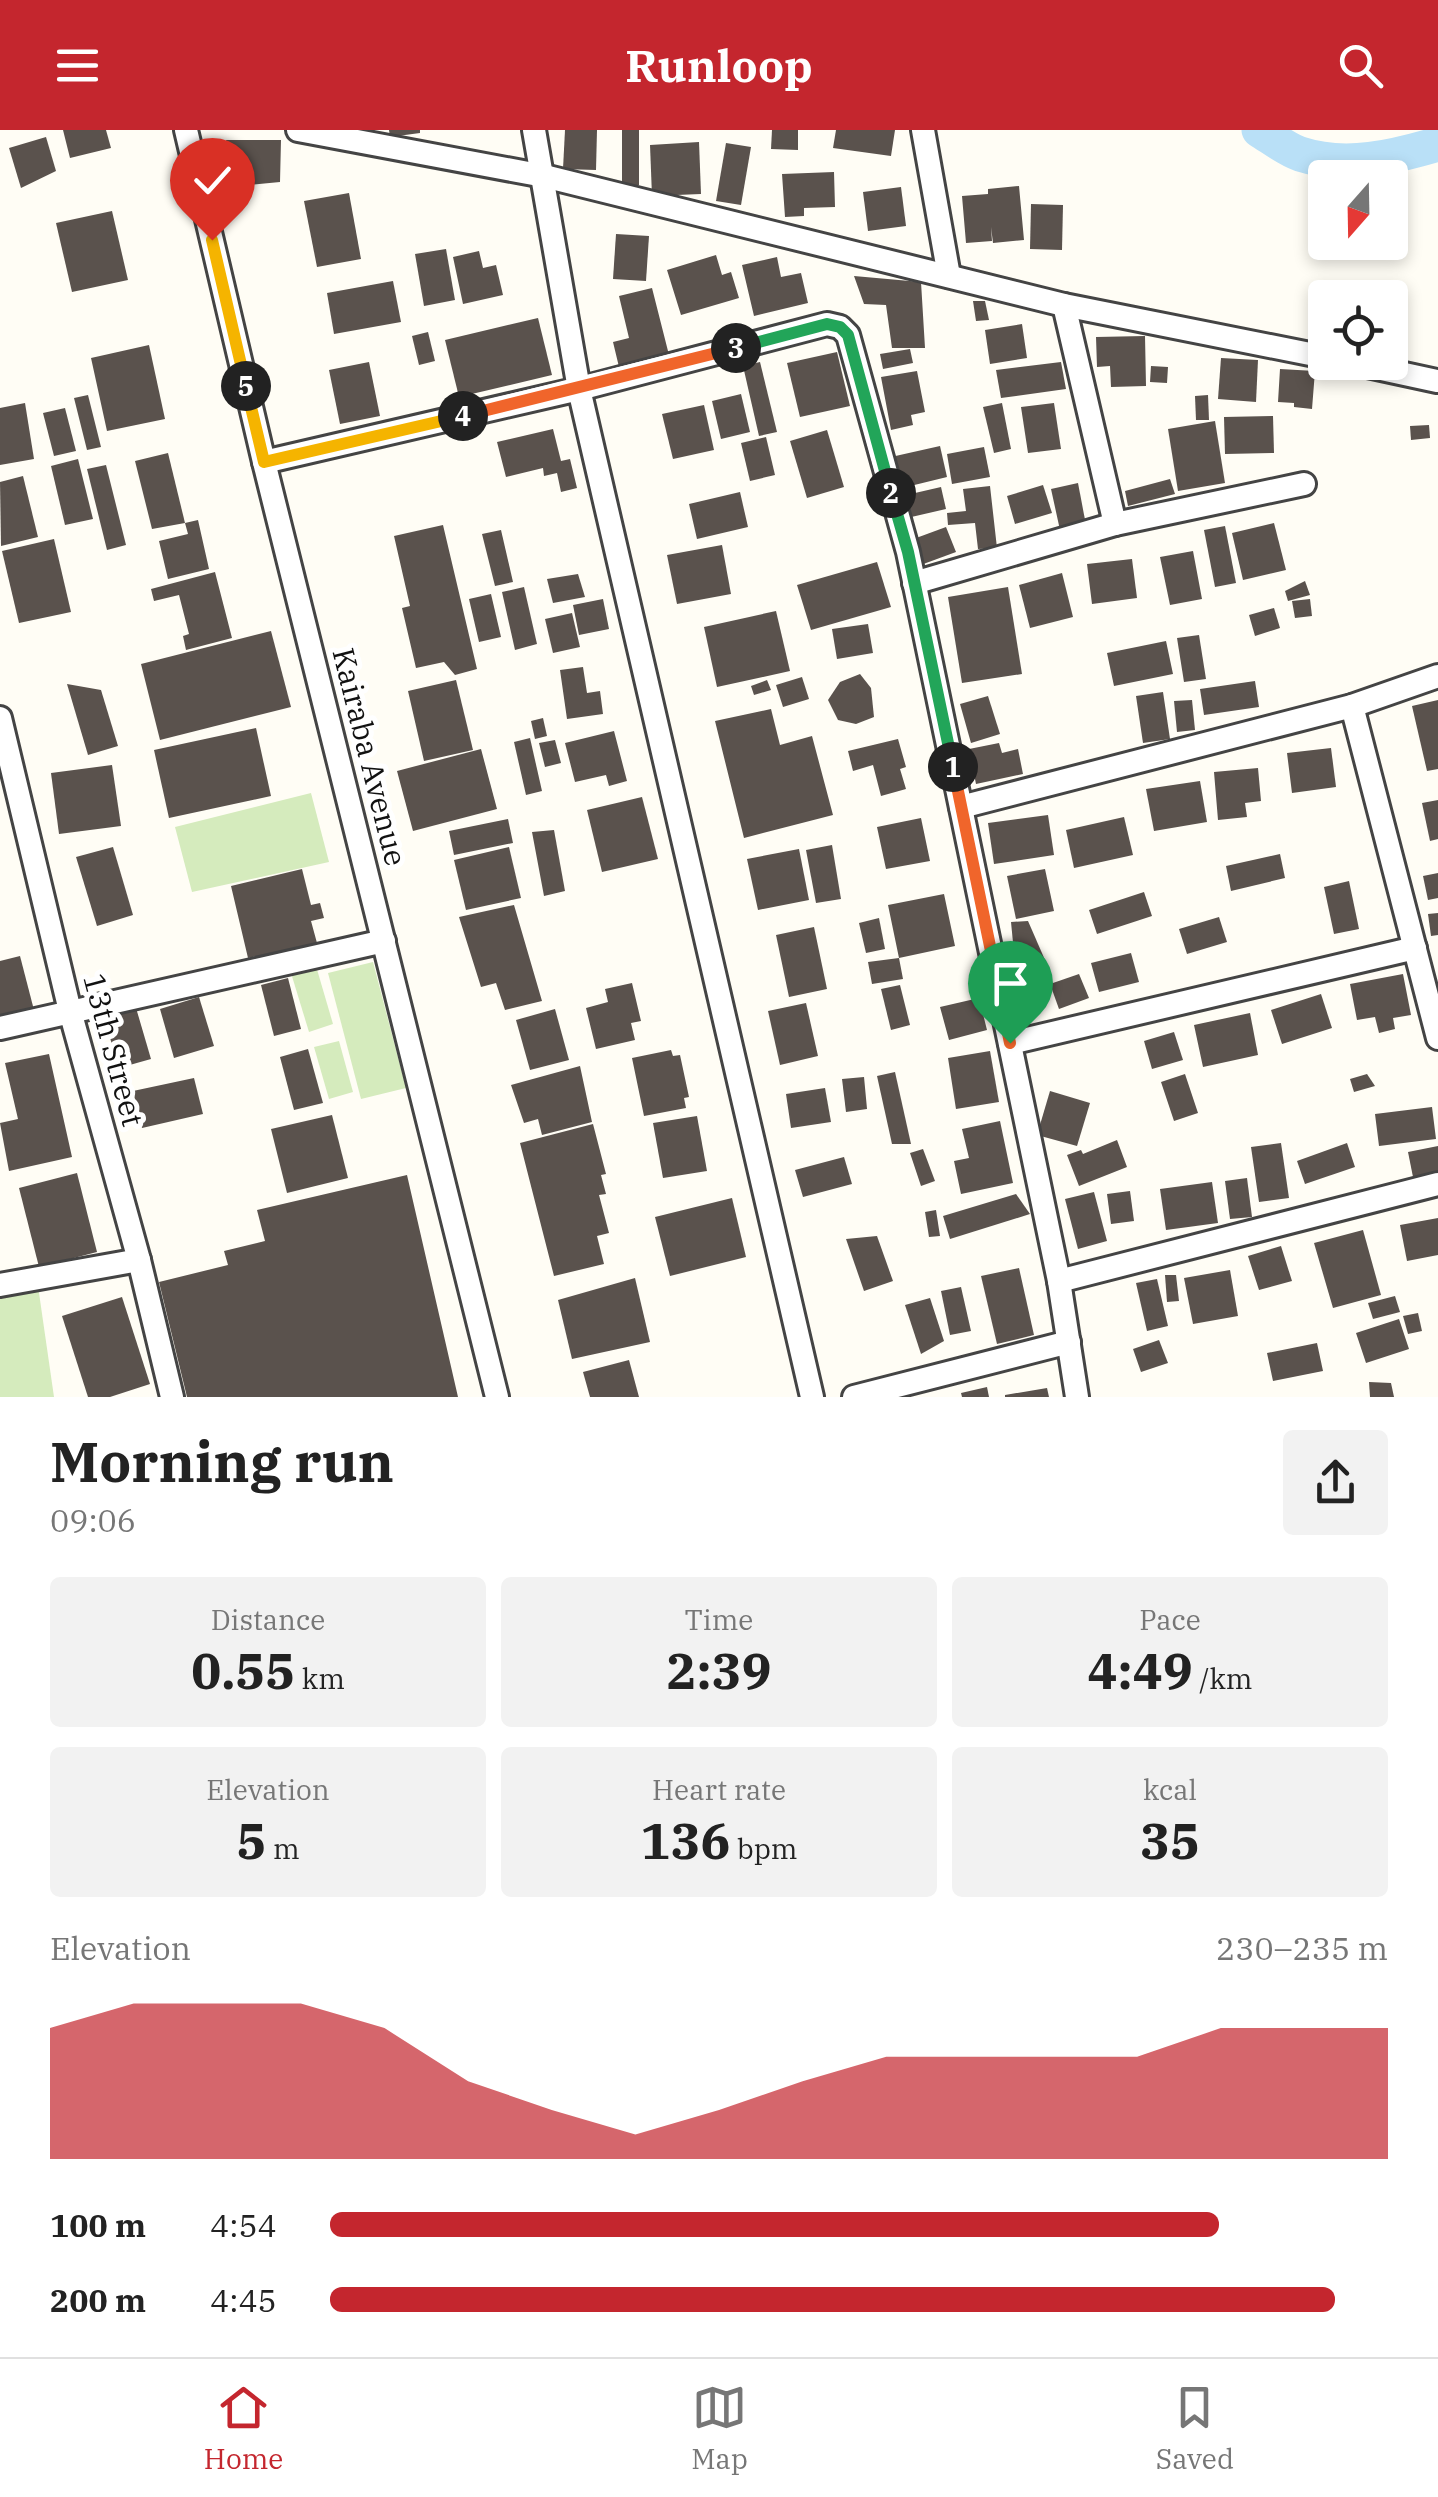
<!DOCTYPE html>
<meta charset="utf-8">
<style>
body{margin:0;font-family:"IBM Plex Serif",serif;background:#f2f2f2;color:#222;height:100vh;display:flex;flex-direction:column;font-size:38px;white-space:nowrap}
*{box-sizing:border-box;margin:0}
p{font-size:32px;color:#767676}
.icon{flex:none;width:55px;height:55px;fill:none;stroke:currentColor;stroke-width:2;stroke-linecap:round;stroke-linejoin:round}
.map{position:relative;height:1267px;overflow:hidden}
.details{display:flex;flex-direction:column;background:#fff;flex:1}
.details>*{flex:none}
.needle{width:65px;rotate:200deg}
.controls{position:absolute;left:1308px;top:30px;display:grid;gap:20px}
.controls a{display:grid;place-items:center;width:100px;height:100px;border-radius:10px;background:#fff;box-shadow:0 5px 15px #0003;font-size:50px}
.pin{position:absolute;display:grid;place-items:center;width:85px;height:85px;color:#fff;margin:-102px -42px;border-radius:50% 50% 50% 0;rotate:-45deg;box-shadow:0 0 10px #0007}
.pin .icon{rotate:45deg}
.km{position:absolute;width:50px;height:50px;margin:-25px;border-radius:50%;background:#222;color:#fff;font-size:28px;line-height:50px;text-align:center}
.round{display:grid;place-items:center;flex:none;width:105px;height:105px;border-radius:10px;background:#f2f2f2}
.headline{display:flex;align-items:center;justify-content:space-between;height:170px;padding:0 50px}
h1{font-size:55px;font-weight:700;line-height:75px}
.metrics{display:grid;grid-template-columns:repeat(3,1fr);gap:15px;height:170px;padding:10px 50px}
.metrics div{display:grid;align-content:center;border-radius:10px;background:#f2f2f2;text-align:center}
.metrics b{font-size:50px;font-weight:700}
.metrics small{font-size:28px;font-weight:400}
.metrics p{font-size:28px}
.chart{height:280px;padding:20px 50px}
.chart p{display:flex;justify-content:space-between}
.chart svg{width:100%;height:180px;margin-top:10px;fill:#c4262e;opacity:.7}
ul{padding:0 50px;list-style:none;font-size:32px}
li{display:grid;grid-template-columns:160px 120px 1fr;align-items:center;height:75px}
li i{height:25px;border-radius:12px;background:#c4262e}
header{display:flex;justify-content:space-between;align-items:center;height:130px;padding:0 50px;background:#c4262e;color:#fff;font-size:45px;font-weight:700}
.dock{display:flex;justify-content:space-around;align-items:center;height:140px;border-top:2px solid #e0e0e0;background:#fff;font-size:28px;color:#767676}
.dock a{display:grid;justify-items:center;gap:5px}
.dock .on{color:#c4262e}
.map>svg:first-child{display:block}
</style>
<header><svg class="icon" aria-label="menu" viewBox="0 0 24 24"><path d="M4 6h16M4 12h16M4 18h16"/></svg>Runloop<svg class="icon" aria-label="search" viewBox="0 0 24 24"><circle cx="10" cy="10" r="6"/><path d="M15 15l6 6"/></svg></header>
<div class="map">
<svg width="1438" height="1267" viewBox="0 0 1438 1267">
<rect width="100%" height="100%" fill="#fffdf5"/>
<g fill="#d5ebbd">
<path d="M311 663 329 732 192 762 175 697Z"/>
<path d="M373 832 406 958 361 969 328 843Z"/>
<path d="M316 836 333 894 309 902 291 843Z"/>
<path d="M339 911 353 962 329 969 314 917Z"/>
<path d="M38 1156 54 1267H0V1164Z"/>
</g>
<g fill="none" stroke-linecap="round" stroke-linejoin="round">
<path stroke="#b9e0f7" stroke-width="35" d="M1259 0C1272 8 1286 19 1300 24 1346 39 1394 27 1438 14"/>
</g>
<g fill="#5a524d">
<path d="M63 0H106L111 18 70 28Z"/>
<path d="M389 0H420V3L390 7Z"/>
<path d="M565 0H597L596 40 563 39Z"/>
<rect x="622" y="0" width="17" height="55"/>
<path d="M772 0H798V20L771 19Z"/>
<path d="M836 0H895L891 26 833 18Z"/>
<path d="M46 7 56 41 21 58 9 18Z"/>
<path d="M226 10H281L280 52 238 56 236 47 241 41V30L229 22Z"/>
<path d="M699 12 701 64 652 66 650 15Z"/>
<path d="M726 13 751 17 741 75 716 71Z"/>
<path d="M834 42 835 77 804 78V86L785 87 782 44Z"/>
<path d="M1019 56 1024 110 993 113 991 97 992 111 966 113 962 66 988 64V59Z"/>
<path d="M901 57 906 96 868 101 863 62Z"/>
<path d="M349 63 361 129 317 137 304 71Z"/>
<path d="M1031 74 1063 75 1062 120 1030 119Z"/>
<path d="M112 81 128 150 72 162 56 93Z"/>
<path d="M616 104 649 106 646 151 613 149Z"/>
<path d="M446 119 455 170 424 176 415 124Z"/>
<path d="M479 121 483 138 496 135 503 165 463 174 453 127Z"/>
<path d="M716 125 722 145 731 142 739 168 681 185 667 140Z"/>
<path d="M777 127 781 147 801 143 808 173 754 186 742 135Z"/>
<path d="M854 146 921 152 925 218H892L886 175 864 174Z"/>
<path d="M393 151 401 192 334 204 327 163Z"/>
<path d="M652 158 669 225 619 237 613 212 629 208 619 166Z"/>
<path d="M1390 166H1398L1397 200H1390Z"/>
<path d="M973 171H985L989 190 976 191Z"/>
<path d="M538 188 552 245 459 267 445 210Z"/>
<path d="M1022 194 1027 228 990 234 985 200Z"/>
<path d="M428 202 435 231 419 235 412 206Z"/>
<path d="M1145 206 1146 256 1111 257 1110 236 1097 237 1096 207Z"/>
<path d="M149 215 165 289 107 301 91 228Z"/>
<path d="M910 219 913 233 883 239 880 224Z"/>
<path d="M837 222 850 276 800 287 787 233Z"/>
<path d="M1221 228 1258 230 1256 272 1218 269Z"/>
<path d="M369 232 380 286 340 294 329 240Z"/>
<path d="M760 232 777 302 759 306 743 236Z"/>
<path d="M1061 232 1066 259 1001 268 996 240Z"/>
<path d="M1151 236 1168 237 1167 253 1150 252Z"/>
<path d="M1280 239 1315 241 1312 279 1294 277V273L1278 272Z"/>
<path d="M917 241 925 282 911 285 913 295 891 300 881 247Z"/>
<path d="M741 264 750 302 721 309 712 271Z"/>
<path d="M88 265 101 317 87 320 74 268Z"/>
<path d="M1208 265 1209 290H1196L1195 266Z"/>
<path d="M25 273 34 329 0 335V278Z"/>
<path d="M1002 273 1011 319 994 323 983 277Z"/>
<path d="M1054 273 1061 319 1028 323 1021 277Z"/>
<path d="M704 275 714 320 673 329 662 284Z"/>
<path d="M65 278 76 321 54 326 43 283Z"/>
<path d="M1273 286 1274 323 1225 324 1224 287Z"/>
<path d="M1215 291 1225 353 1178 361 1168 299Z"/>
<path d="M1429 295 1430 308 1411 310 1410 296Z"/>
<path d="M553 299 561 331 570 329 577 358 561 362 557 343 544 346 543 338 506 347 497 312Z"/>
<path d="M827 300 844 357 807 368 790 311Z"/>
<path d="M766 307 775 345 750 351 741 313Z"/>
<path d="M940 316 947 347 898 359 891 327Z"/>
<path d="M984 317 990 347 952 354 947 324Z"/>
<path d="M168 323 185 393 152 399 135 331Z"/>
<path d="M78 329 93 389 65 395 51 336Z"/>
<path d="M106 335 126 415 107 420 87 339Z"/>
<path d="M23 346 38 407 1 416 0 352Z"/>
<path d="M1170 349 1175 364 1128 376 1125 361Z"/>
<path d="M1078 353 1086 395 1060 400 1051 359Z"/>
<path d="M1043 355 1052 383 1015 394 1007 366Z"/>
<path d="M990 356 997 418 978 419 975 393 948 395 947 383 966 381 963 359Z"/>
<path d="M941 357 946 379 907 388 902 366Z"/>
<path d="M740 362 748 397 697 409 689 374Z"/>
<path d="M198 390 209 439 168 449 159 411 188 404 185 393Z"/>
<path d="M1274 393 1286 440 1243 450 1232 403Z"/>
<path d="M443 395 477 539 455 545 444 532 416 538 402 478 410 476 394 406Z"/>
<path d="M1225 396 1236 453 1215 457 1204 400Z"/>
<path d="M946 397 956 422 918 436 908 411Z"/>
<path d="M501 400 513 452 495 456 482 404Z"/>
<path d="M54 409 71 482 19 493 2 421Z"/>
<path d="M722 415 731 464 677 474 667 425Z"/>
<path d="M1193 421 1202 469 1170 475 1160 427Z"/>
<path d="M1132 429 1137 468 1092 474 1087 434Z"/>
<path d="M877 432 891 477 811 500 797 455Z"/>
<path d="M215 442 232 508 186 520 183 506 189 504 179 465 154 471 151 459Z"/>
<path d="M1062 443 1073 487 1030 498 1019 455Z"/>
<path d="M578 444 585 467 553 473 547 449Z"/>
<path d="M1305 451 1310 465 1288 471 1285 461Z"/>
<path d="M524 457 537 514 515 520 502 462Z"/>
<path d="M1008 457 1022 544 962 553 948 467Z"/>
<path d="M491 464 501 507 479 512 469 469Z"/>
<path d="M603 469 609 499 579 505 573 475Z"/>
<path d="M1310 469 1312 486 1295 488 1292 471Z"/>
<path d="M1274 478 1280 498 1255 506 1249 485Z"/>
<path d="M776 481 790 541 717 557 704 497Z"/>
<path d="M572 483 580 517 553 523 545 489Z"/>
<path d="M868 494 873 523 837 529 832 499Z"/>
<path d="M271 501 291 577 160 610 141 534Z"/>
<path d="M1199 505 1206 549 1184 552 1177 508Z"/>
<path d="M1166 511 1173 544 1114 556 1107 523Z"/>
<path d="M583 537 587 563 600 561 603 584 567 589 560 540Z"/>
<path d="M860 544 871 558 874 587 856 594 838 590 828 570 840 552Z"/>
<path d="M802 547 809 569 783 577 776 555Z"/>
<path d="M456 550 473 620 424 631 408 561Z"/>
<path d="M767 550 771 560 754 565 751 556Z"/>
<path d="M1255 551 1259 577 1204 585 1200 559Z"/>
<path d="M67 554 101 560 118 616 88 625Z"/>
<path d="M1163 562 1170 609 1143 613 1136 566Z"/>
<path d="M988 566 1000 604 971 613 960 574Z"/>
<path d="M1192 570 1195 600 1177 602 1174 571Z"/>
<path d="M1438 570V639L1427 641 1412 576Z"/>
<path d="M771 579 780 615 812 606 833 685 744 708 715 591Z"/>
<path d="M543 588 547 606 535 609 531 591Z"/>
<path d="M256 598 271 666 169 688 154 620Z"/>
<path d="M614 601 627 651 609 656 606 645 575 652 565 613Z"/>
<path d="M530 608 542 661 526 665 514 612Z"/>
<path d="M898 609 906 637 900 639 906 659 881 666 873 635 853 641 848 621Z"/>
<path d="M555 610 561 633 545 637 539 613Z"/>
<path d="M999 613 1002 623 1018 619 1023 644 976 654 969 619Z"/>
<path d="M1331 618 1336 657 1292 663 1287 623Z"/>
<path d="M481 619 497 679 413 701 397 641Z"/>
<path d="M112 635 121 696 59 704 51 643Z"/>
<path d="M1258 638 1261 671 1245 673 1247 687 1218 690 1214 642Z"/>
<path d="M1200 651 1207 692 1154 701 1146 659Z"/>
<path d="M642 667 658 729 602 742 587 680Z"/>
<path d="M1438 670V709L1430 711 1422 673Z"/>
<path d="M1048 685 1054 725 994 734 988 693Z"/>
<path d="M1124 687 1133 725 1074 738 1066 700Z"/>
<path d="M921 688 930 731 886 739 877 697Z"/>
<path d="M508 689 513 713 454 725 449 701Z"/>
<path d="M554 700 565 761 544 766 532 702Z"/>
<path d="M832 715 841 769 816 773 806 720Z"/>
<path d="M113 717 133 785 97 796 76 727Z"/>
<path d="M509 717 521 768 466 780 454 730Z"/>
<path d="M799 719 809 770 758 780 747 729Z"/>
<path d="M1280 724 1285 748 1231 761 1226 736Z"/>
<path d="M302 739 311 775 320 773 324 788 311 791 317 813 248 828 231 756Z"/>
<path d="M1045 739 1054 781 1016 789 1007 746Z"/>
<path d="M1438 743V768L1428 770 1423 746Z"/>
<path d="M1349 751 1359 799 1334 804 1324 757Z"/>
<path d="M1144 762 1152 786 1097 804 1089 780Z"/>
<path d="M944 764 955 816 899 828 903 849 872 854 868 832 899 828 888 775Z"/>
<path d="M514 775 542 871 505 880 496 853 481 857 459 787Z"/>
<path d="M1438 783V805L1431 806 1428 784Z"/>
<path d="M1219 787 1227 812 1187 824 1179 799Z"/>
<path d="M879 788 885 819 866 823 859 793Z"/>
<path d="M1028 791 1045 830 1015 833 1011 792Z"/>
<path d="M814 797 827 859 789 867 776 805Z"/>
<path d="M1131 823 1139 852 1099 862 1091 833Z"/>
<path d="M20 826 35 884 0 893V831Z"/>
<path d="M1079 844 1089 868 1059 879 1050 854Z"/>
<path d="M1403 844 1411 885 1393 888 1395 899 1379 903 1375 887 1357 890 1350 854Z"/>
<path d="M288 848 301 899 274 906 261 855Z"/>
<path d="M632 853 641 891 631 893 635 910 596 919 586 878 608 872 605 859Z"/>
<path d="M900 855 910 895 891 900 881 859Z"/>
<path d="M1321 864 1332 898 1282 914 1271 880Z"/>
<path d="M199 867 214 916 174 928 160 879Z"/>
<path d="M979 868 987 900 949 910 940 877Z"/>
<path d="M134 871 151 929 119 938 102 881Z"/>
<path d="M806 873 818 926 780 935 768 881Z"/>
<path d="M555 879 569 930 530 940 516 890Z"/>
<path d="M1250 883 1258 925 1203 937 1194 895Z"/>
<path d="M1174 902 1183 930 1152 939 1144 911Z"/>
<path d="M308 919 323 973 294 980 280 927Z"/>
<path d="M671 920 673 926 680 925 689 967 684 968 686 978 644 986 632 928Z"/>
<path d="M990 921 999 972 956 979 948 928Z"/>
<path d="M49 924 72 1027 9 1041 0 993 18 989 5 933Z"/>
<path d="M580 936 592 992 542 1005 538 989 524 993 511 955Z"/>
<path d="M895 942 911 1014H892L877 946Z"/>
<path d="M1185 944 1198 983 1174 991 1161 952Z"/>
<path d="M1367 944 1375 956 1354 962 1350 949Z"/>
<path d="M864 947 867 979 846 982 842 949Z"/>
<path d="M194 948 203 984 142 998 133 961Z"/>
<path d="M825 958 831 992 791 998 786 964Z"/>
<path d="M1050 961 1090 973 1077 1016 1037 1005Z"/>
<path d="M1432 977 1436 1009 1379 1016 1375 984Z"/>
<path d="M332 985 348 1048 287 1063 271 999Z"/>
<path d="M697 986 707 1041 663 1048 653 993Z"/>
<path d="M1000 991 1013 1053 961 1064 954 1031 969 1028 962 999Z"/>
<path d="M593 994 606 1044 601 1045 606 1064 599 1065 609 1103 597 1106 604 1134 554 1146 520 1013Z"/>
<path d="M1117 1010 1127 1037 1079 1056 1067 1025 1081 1020 1083 1024Z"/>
<path d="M1281 1013 1289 1068 1259 1072 1251 1017Z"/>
<path d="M1347 1013 1355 1037 1305 1054 1297 1031Z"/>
<path d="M1438 1016V1041L1413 1047 1408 1022Z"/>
<path d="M923 1019 935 1051 921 1056 910 1023Z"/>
<path d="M844 1027 852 1054 803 1067 795 1040Z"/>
<path d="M77 1043 97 1122 39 1137 19 1058Z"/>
<path d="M407 1045 458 1267H187L159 1152 228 1135 224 1121 265 1111 257 1080Z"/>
<path d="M1247 1048 1252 1087 1230 1089 1225 1051Z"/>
<path d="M1212 1052 1218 1093 1166 1100 1160 1059Z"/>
<path d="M1130 1061 1134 1091 1111 1094 1107 1064Z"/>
<path d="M1094 1062 1107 1111 1078 1119 1065 1069Z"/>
<path d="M1016 1064 1030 1084 950 1109 943 1086Z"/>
<path d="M732 1068 746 1127 670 1146 655 1087Z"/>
<path d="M936 1080 940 1106 929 1107 925 1082Z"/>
<path d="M1438 1088V1125L1407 1131 1400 1095Z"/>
<path d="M1363 1100 1381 1165 1333 1178 1314 1113Z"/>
<path d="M877 1106 893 1151 864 1161 846 1109Z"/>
<path d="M1281 1116 1292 1151 1259 1160 1248 1126Z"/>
<path d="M1019 1138 1034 1205 997 1214 981 1146Z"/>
<path d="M1230 1140 1238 1186 1193 1194 1184 1148Z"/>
<path d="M1165 1145H1176L1179 1171 1167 1172Z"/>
<path d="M635 1148 650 1212 572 1229 558 1170Z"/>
<path d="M1157 1149 1168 1196 1147 1201 1136 1153Z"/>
<path d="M961 1157 971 1201 950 1205 941 1161Z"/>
<path d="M1395 1166 1400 1182 1373 1189 1368 1173Z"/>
<path d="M122 1167 150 1254 110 1267H88L62 1186Z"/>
<path d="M930 1168 944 1211 921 1224 905 1175Z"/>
<path d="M1418 1183 1422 1201 1408 1204 1403 1186Z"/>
<path d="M1399 1189 1409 1219 1366 1233 1356 1203Z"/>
<path d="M1159 1210 1168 1233 1141 1242 1133 1219Z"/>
<path d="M1317 1213 1323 1241 1273 1251 1267 1223Z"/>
<path d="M629 1230 639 1267H590L583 1242Z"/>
<path d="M1369 1252 1391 1253 1394 1267H1370Z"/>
<path d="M987 1257 989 1267H962L961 1263Z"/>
<path d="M1047 1258 1049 1267H1005V1265Z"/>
</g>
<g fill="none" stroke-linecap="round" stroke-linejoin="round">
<g stroke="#444" stroke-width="28">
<g id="minor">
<path d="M186 0 264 332 497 1267"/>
<path d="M298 0 544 46 1064 175 1325 227"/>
<path d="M534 0 579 259 812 1267"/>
<path d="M923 0 949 146"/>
<path d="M1064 175 1115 394"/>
<path d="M1349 232 1437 251"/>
<path d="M264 332 579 259 827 194 840 197 848 205 908 422 1059 1151 1077 1267"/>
<path d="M914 453 1115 394 1304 354"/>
<path d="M1352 576 1438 908"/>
<path d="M0 588 70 881 139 1130 172 1267"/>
<path d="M961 677 1352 576 1438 546"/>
<path d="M0 898 384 811"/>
<path d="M1010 913 1415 818"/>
<path d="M1059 1151 1438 1054"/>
<path d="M0 1155 139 1130"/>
<path d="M854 1267 1069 1212"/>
</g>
</g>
<use href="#minor" stroke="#fff" stroke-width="22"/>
</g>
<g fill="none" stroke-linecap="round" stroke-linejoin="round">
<g stroke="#fff" stroke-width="20">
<path id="split-1" d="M953 637 1010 913"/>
</g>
<g stroke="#fff" stroke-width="20">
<path id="split-2" d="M891 363 908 422 953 637"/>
</g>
<g stroke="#fff" stroke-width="20">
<path id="split-3" d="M736 218 827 194 840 197 848 205 891 363"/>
</g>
<g stroke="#fff" stroke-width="20">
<path id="split-4" d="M463 286 736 218"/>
</g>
<g stroke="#fff" stroke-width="20">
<path id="split-5" d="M246 256 264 332 463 286"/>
</g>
<g stroke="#fff" stroke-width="20">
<path id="split-6" d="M212 110 246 256"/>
</g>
<use href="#split-1" stroke="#f0652b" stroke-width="12"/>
<use href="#split-2" stroke="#22a559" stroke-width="12"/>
<use href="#split-3" stroke="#22a559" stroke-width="12"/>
<use href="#split-4" stroke="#f0652b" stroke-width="12"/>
<use href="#split-5" stroke="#f5b400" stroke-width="12"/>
<use href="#split-6" stroke="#f5b400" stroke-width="12"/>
</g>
<g text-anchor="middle" stroke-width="10" stroke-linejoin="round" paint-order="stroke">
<g font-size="30" fill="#111" stroke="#fff">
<text transform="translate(369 627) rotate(76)" y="10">Kairaba Avenue</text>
<text transform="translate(113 920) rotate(75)" y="10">13th Street</text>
</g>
</g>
</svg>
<div class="controls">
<a><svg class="needle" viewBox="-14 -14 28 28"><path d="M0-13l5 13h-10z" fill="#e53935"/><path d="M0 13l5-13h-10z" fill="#767676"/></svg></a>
<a><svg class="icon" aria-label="locate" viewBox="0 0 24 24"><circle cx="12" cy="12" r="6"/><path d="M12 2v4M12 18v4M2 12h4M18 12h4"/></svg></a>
</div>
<div class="pin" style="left:1010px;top:913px;background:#1e9e55"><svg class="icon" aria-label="arrive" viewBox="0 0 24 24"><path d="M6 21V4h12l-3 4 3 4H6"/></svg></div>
<div class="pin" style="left:212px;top:110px;background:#d93025"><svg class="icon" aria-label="check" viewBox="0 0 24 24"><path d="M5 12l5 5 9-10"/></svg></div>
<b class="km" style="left:953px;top:637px">1</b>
<b class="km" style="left:891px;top:363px">2</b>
<b class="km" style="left:736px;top:218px">3</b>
<b class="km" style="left:463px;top:286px">4</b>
<b class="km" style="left:246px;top:256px">5</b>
</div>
<section class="details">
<div class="headline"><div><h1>Morning run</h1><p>09:06</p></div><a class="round"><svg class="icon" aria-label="share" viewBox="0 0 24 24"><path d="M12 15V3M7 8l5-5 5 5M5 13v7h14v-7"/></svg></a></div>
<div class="metrics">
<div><p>Distance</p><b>0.55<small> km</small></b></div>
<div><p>Time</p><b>2:39</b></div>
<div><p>Pace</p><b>4:49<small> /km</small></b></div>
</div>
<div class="metrics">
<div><p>Elevation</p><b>5<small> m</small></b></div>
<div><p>Heart rate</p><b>136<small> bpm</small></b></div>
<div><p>kcal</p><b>35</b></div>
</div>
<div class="chart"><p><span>Elevation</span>230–235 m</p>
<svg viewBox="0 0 160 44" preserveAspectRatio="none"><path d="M0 44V12L10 6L20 6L30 6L40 12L50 25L60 32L70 38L80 32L90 25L100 19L110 19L120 19L130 19L140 12L150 12L160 12V44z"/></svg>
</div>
<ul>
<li><b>100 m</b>4:54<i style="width:84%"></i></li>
<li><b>200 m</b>4:45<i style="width:95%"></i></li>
</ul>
</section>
<nav class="dock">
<a class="on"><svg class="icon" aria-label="home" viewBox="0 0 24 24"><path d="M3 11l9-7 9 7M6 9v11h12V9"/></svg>Home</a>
<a><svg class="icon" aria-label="map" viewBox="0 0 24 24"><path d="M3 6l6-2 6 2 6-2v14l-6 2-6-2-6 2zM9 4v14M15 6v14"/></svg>Map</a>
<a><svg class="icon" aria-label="saved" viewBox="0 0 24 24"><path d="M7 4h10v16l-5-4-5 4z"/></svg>Saved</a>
</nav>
